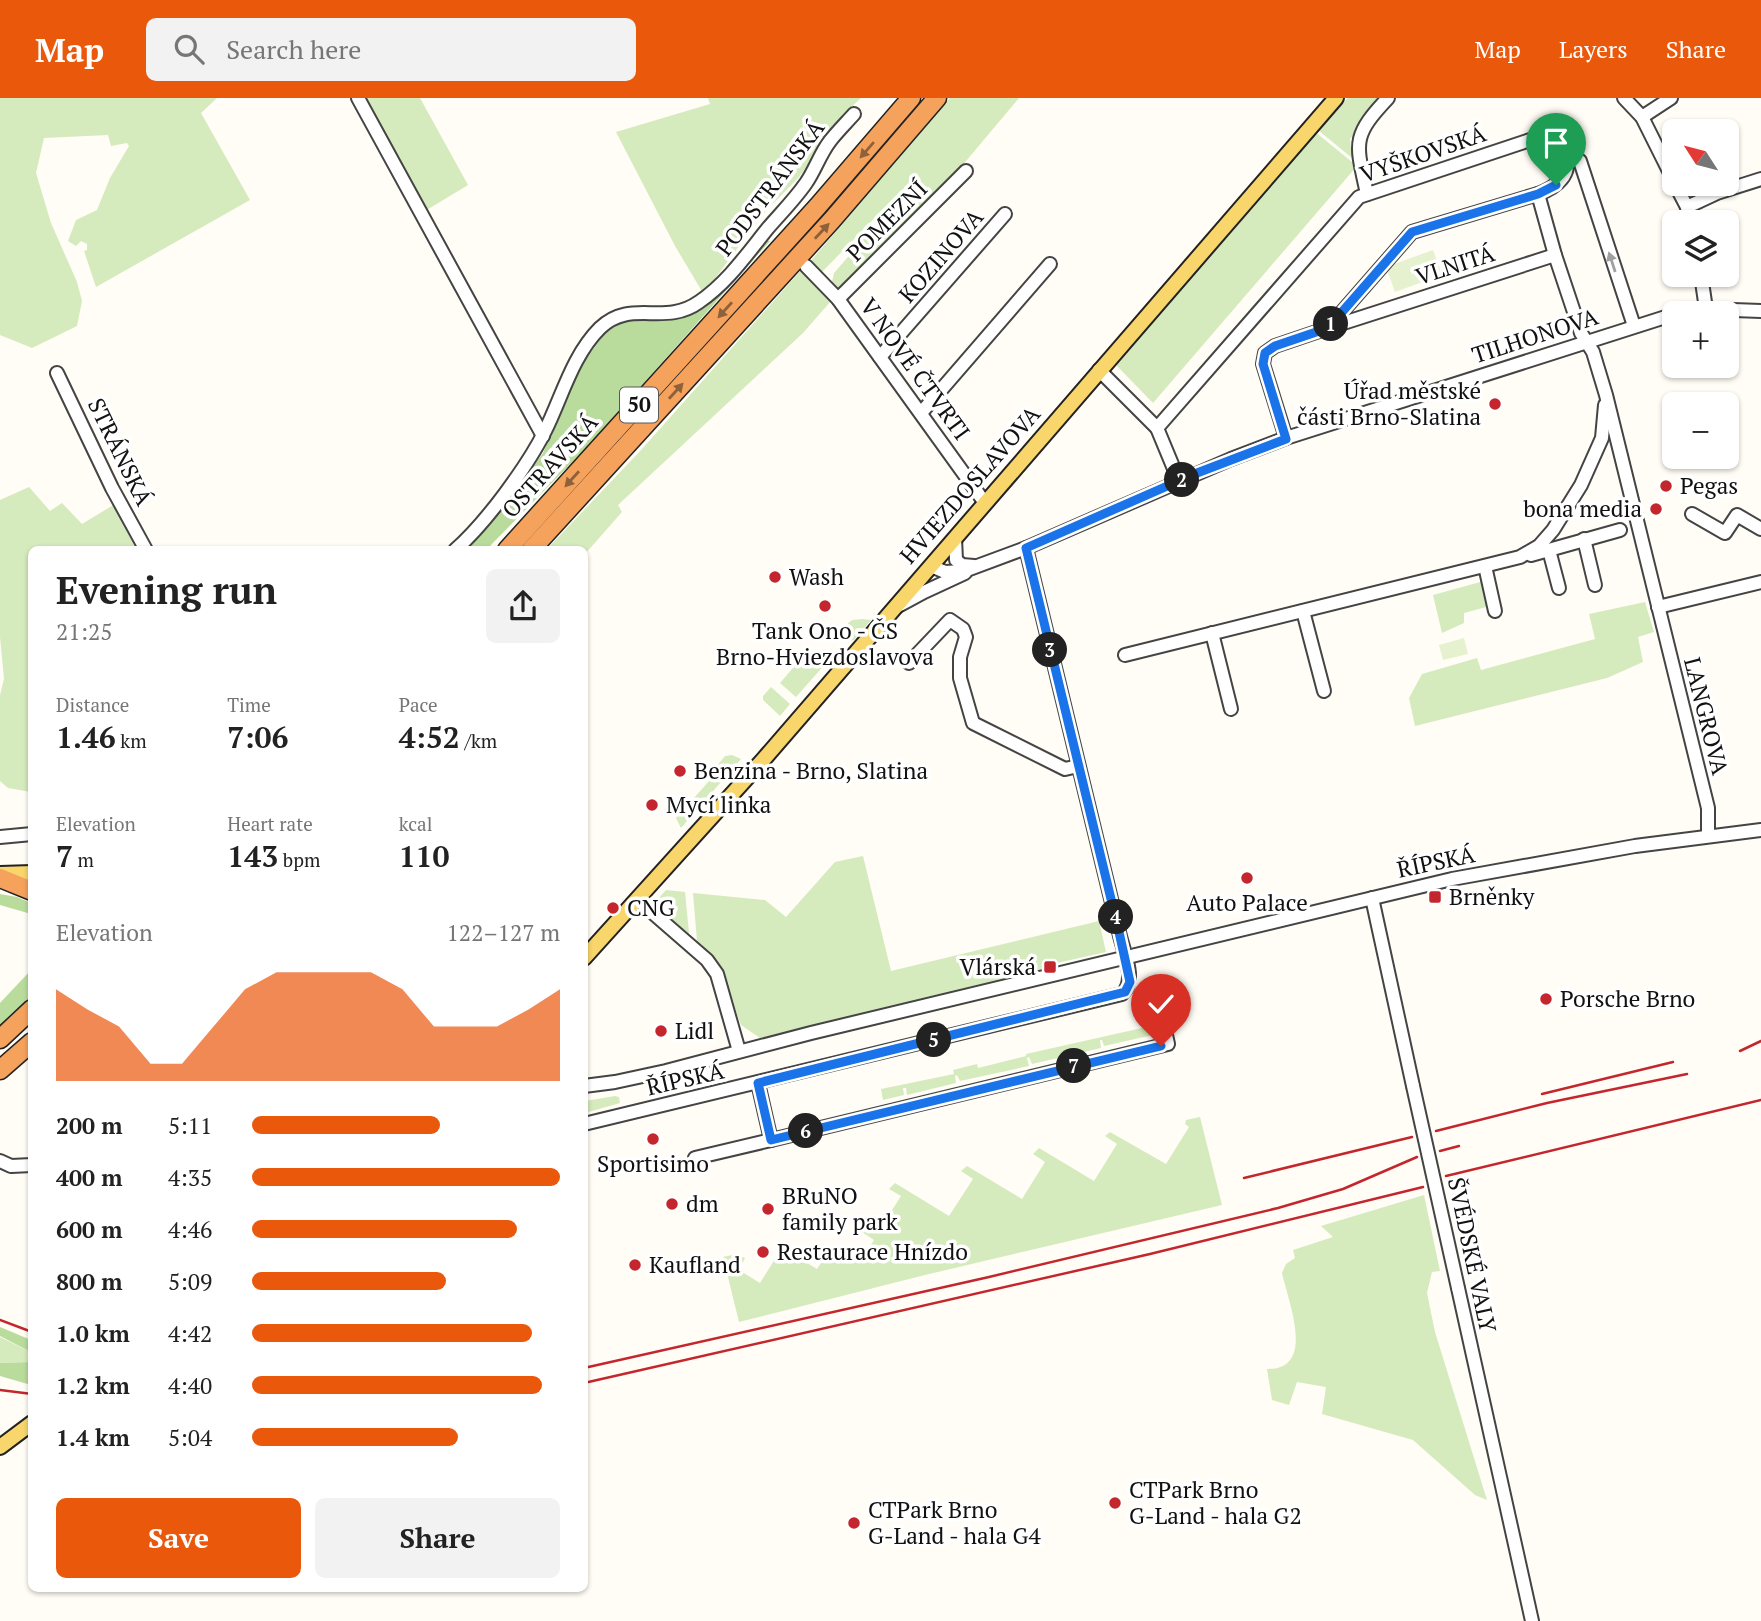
<!DOCTYPE html>
<meta charset="utf-8">
<style>
body{margin:0;font-family:"PT Serif",serif;background:#f2f2f2;color:#222;height:100vh;display:flex;flex-direction:column;font-size:26px;white-space:nowrap}
*{box-sizing:border-box;margin:0}
p{font-size:23px;color:#767676}
.icon{flex:none;width:38px;height:38px;fill:none;stroke:currentColor;stroke-width:2;stroke-linecap:round;stroke-linejoin:round}
.map{position:relative;flex:1;overflow:hidden}
.details{position:absolute;left:28px;top:448px;width:560px;height:1046px;display:flex;flex-direction:column;background:#fff;border-radius:10px;box-shadow:0 2px 5px #0004}
.details>*{flex:none}
.needle{width:46px;rotate:306deg}
.buttons{position:absolute;left:1662px;top:21px;display:grid;gap:14px}
.buttons a{display:grid;place-items:center;width:77px;height:77px;border-radius:10px;background:#fff;box-shadow:0 2px 5px #0004;font-size:35px}
.pin{position:absolute;display:grid;place-items:center;width:60px;height:60px;color:#fff;margin:-72px -30px;border-radius:50% 50% 50% 0;rotate:-45deg;box-shadow:0 0 7px #0007}
.pin .icon{rotate:45deg}
.km{position:absolute;width:35px;height:35px;margin:-18px;border-radius:50%;background:#222;color:#fff;font-size:19px;line-height:35px;text-align:center}
.round{display:grid;place-items:center;flex:none;width:74px;height:74px;border-radius:10px;background:#f2f2f2}
.headline{display:flex;align-items:center;justify-content:space-between;height:119px;padding:0 28px}
h1{font-size:38px;font-weight:700;line-height:52px}
.stats{display:grid;grid-template-columns:repeat(3,1fr);gap:10px;height:119px;padding:7px 28px}
.stats div{display:grid;align-content:center}
.stats b{font-size:30px;font-weight:700}
.stats small{font-size:19px;font-weight:400}
.stats p{font-size:19px}
.chart{height:196px;padding:14px 28px}
.chart p{display:flex;justify-content:space-between}
.chart svg{width:100%;height:126px;margin-top:7px;fill:#ea580c;opacity:.7}
.cta{display:flex;gap:14px;margin-top:auto;padding:14px 28px}
.cta a{flex:1;height:80px;border-radius:10px;background:#ea580c;color:#fff;font-size:28px;font-weight:700;line-height:80px;text-align:center}
.cta a+a{background:#f2f2f2;color:#222}
ul{padding:0 28px;list-style:none;font-size:23px}
li{display:grid;grid-template-columns:112px 84px 1fr;align-items:center;height:52px}
li i{height:18px;border-radius:9px;background:#ea580c}
header{display:flex;align-items:center;gap:42px;box-sizing:border-box;height:98px;padding:0 35px;background:#ea580c;color:#fff}
header strong{font-size:33px}
nav{display:flex;gap:38px;margin-inline-start:auto;font-size:24px}
.search{width:490px;height:63px;background:#f2f2f2;display:flex;align-items:center;gap:18px;box-sizing:border-box;padding:0 24px;border-radius:10px;color:#767676;font-size:26px}
.map>svg:first-child{display:block}
</style>
<header>
<strong>Map</strong>
<div class="search"><svg class="icon" aria-label="search" viewBox="0 0 24 24"><circle cx="10" cy="10" r="6"/><path d="M15 15l6 6"/></svg>Search here</div>
<nav><a>Map</a><a>Layers</a><a>Share</a></nav>
</header>
<div class="map">
<svg width="1761" height="1523" viewBox="0 0 1761 1523">
<rect width="100%" height="100%" fill="#fffdf5"/>
<g fill="#d5ebbd">
<path d="M0 0H217L201 15 250 102 96 189 84 153 87 152V146L81 143 76 148 68 143 76 122 97 112 110 80 129 48 127 45 111 48 108 37 44 40 36 75 51 125 77 184 82 203 77 228 32 250 0 237Z"/>
<path d="M361 0H420L468 87 425 113Z"/>
<path d="M708 0H861L845 15 799 79 761 118 714 182 716 185 703 195 675 148 616 34 710 6Z"/>
<path d="M950 0H1019L961 69 964 72 838 196 832 184 834 175 874 129 909 94 906 88 820 176 809 165Z"/>
<path d="M1348 0H1388L1350 41 1352 60 1318 32Z"/>
<path d="M1314 33 1357 68 1153 305 1115 266Z"/>
<path d="M802 171 831 203 803 235 618 407 622 414 585 456 584 452H546L642 351Z"/>
<path d="M29 389 50 413 62 405 82 426 115 406 140 451 32 452 31 694 8 690 0 683V597L4 581 0 539V402Z"/>
<path d="M1484 483 1490 508 1464 515V525L1442 535 1433 497Z"/>
<path d="M1645 504 1654 534 1638 539 1643 564 1607 580 1415 628 1409 600 1422 576 1477 560 1481 572 1595 541 1589 516Z"/>
<path d="M862 521 871 522 854 542 846 543 841 539 840 532 852 522Z"/>
<path d="M824 551 835 555 796 599 780 585 805 556 813 562Z"/>
<path d="M771 589 790 606 780 618 763 602V598Z"/>
<path d="M732 657 741 661 681 730 676 720 710 682 708 679 725 658Z"/>
<path d="M863 758 891 873 1099 823 1106 854 1057 865 1056 863 1049 865V870L760 940 741 927 719 868 697 843 693 795 765 802 786 819 835 764Z"/>
<path d="M666 792 685 794 689 835H686L657 809 655 804Z"/>
<path d="M1151 928 1153 937 1104 948 1102 942H1100L1101 950 1032 966 1029 959 1027 960 1029 968 960 983 957 977 955 978 956 985 907 997 906 990H903L904 997 883 1002 881 991 954 976 953 972 977 966 978 970 1026 958V956Z"/>
<path d="M615 998 619 999 620 1005 585 1015V1003Z"/>
<path d="M1200 1019 1222 1107 925 1177 739 1224 723 1159 737 1156 745 1160 739 1172 760 1185 782 1150 817 1171 821 1165 868 1152 874 1142 853 1128 858 1121 879 1133 901 1098 889 1091 895 1085 949 1118 973 1081 961 1073 967 1068 1022 1101 1045 1064 1033 1056 1039 1050 1094 1083 1117 1046 1105 1038 1110 1034 1166 1066 1189 1029 1185 1026 1186 1022Z"/>
<path d="M1424 1097 1440 1173 1432 1174 1427 1195 1435 1234 1487 1402 1475 1397 1413 1342 1322 1316 1326 1289 1297 1284 1289 1307 1272 1302 1267 1271C1317 1272 1288 1203 1282 1175L1286 1166 1295 1160 1293 1152 1333 1139 1321 1128Z"/>
<path d="M0 1239 31 1254V1264L0 1265Z"/>
</g>
<g fill="#b9dc9c">
<path d="M766 142 770 143 586 350 487 451 465 452 513 396 543 355 578 272 608 231 628 218 670 221 701 207Z"/>
<path d="M0 796 17 799 31 805V816L0 807Z"/>
<path d="M31 872V899L0 929V905Z"/>
<path d="M0 1229 31 1242V1254L0 1238Z"/>
<path d="M31 1264V1287L0 1278V1265Z"/>
</g>
<g fill="#e6f2cf">
<path d="M1433 152 1442 177 1395 194 1386 169Z"/>
<path d="M1464 540 1468 556 1443 562 1439 547Z"/>
</g>
<g fill="none" stroke-linecap="round" stroke-linejoin="round">
<g stroke="#444" stroke-width="16">
<g id="minor">
<path d="M358 0 543 338"/>
<path d="M1624 0 1642 19 1675 85"/>
<path d="M1642 19 1671 0"/>
<path d="M1675 86 1687 109 1690 124"/>
<path d="M1367 96C1356 45 1351 39 1388 0"/>
<path d="M1538 96C1557 89 1572 77 1566 55"/>
<path d="M1687 109 1717 95 1761 81"/>
<path d="M806 168 838 201 985 405"/>
<path d="M1701 177 1706 211"/>
<path d="M838 201 966 73"/>
<path d="M1681 215 1706 211 1761 213"/>
<path d="M1328 230 1555 157"/>
<path d="M880 259 1005 116"/>
<path d="M1099 272 1157 330 1179 383"/>
<path d="M57 275 112 390 146 452"/>
<path d="M921 315 1050 166"/>
<path d="M1157 330 1359 99 1533 41 1543 39 1552 42 1580 63 1634 228"/>
<path d="M1286 340 1263 266 1265 255 1275 248 1328 230 1412 134 1538 96 1555 157 1581 235 1593 254 1606 297 1708 710V738"/>
<path d="M1692 416 1725 435 1737 417 1761 431"/>
<path d="M955 440 956 462 962 467 974 468"/>
<path d="M1584 441 1595 487"/>
<path d="M455 452C485 426 527 369 545 333 562 299 572 258 600 230 631 200 664 229 699 204 727 185 747 156 768 130 781 115 795 101 806 85 815 72 820 56 830 43 837 34 846 25 854 16"/>
<path d="M1549 452 1559 490"/>
<path d="M1531 457 1620 432"/>
<path d="M931 468 945 474 964 473 1026 450 1231 361 1286 340 1675 216"/>
<path d="M1485 468 1495 513"/>
<path d="M900 507 924 494 965 475"/>
<path d="M1658 509 1761 484"/>
<path d="M1303 513 1324 593"/>
<path d="M1212 535 1231 611"/>
<path d="M1125 557 1520 459 1539 448 1553 432 1581 387 1602 340 1605 307"/>
<path d="M909 565 950 522 963 531 966 539 960 559V580L973 625 1065 671 1078 668"/>
<path d="M0 739 32 736"/>
<path d="M1372 800 1413 988"/>
<path d="M638 802 707 862 717 876 739 953"/>
<path d="M758 985 771 1042 1168 946 1155 887"/>
<path d="M584 988 615 984 666 973 811 935 1452 781 1635 748 1761 732"/>
<path d="M584 1026 1122 896C1137 883 1124 855 1120 838L1026 450"/>
<path d="M695 1060 771 1042"/>
<path d="M0 1063 11 1068 32 1067"/>
<path d="M1458 1190 1532 1523"/>
</g>
</g>
<g stroke="#222" stroke-width="18">
<g id="major">
<path d="M0 776 32 775"/>
<path d="M584 860 763 662 1336 0"/>
<path d="M0 1349 32 1325"/>
</g>
</g>
<g stroke="#222" stroke-width="21">
<g id="highway">
<path d="M507 452 818 108 911 0"/>
<path d="M531 452 832 122 937 0"/>
<path d="M0 780 32 793"/>
<path d="M0 941 32 911"/>
<path d="M0 972 32 944"/>
</g>
</g>
<use href="#minor" stroke="#fff" stroke-width="12"/>
<use href="#major" stroke="#f9d66b" stroke-width="14"/>
<use href="#highway" stroke="#f5a25d" stroke-width="18"/>
<g stroke="#c4262e" stroke-width="2.5">
<path d="M1740 953 1761 943"/>
<path d="M1542 996 1673 964"/>
<path d="M1436 1033 1547 1005 1687 976"/>
<path d="M1440 1053 1459 1048"/>
<path d="M1446 1078 1761 1002"/>
<path d="M1244 1080 1412 1039"/>
<path d="M0 1222 32 1234"/>
<path d="M584 1270 989 1179 1278 1110 1343 1091 1417 1059"/>
<path d="M584 1285 1150 1156 1423 1089"/>
<path d="M0 1292 32 1296"/>
</g>
<g stroke="#444" stroke-width="16" stroke-linecap="butt">
<path id="minor-bridge" d="M1413 988 1458 1190"/>
</g>
<use href="#minor-bridge" stroke="#fff" stroke-width="12"/>
</g>
<defs><path id="oneway-solid" d="M-6-.8H1V-3.2L6.5 0L1 3.2V.8H-6Z" transform="scale(1.75)"/></defs>
<g fill="#8e613b">
<use href="#oneway-solid" transform="translate(867 52) rotate(131)"/>
<use href="#oneway-solid" transform="translate(822 133) rotate(-47)"/>
<use href="#oneway-solid" transform="translate(725 212) rotate(132)"/>
<use href="#oneway-solid" transform="translate(676 293) rotate(-48)"/>
<use href="#oneway-solid" transform="translate(572 381) rotate(132)"/>
</g>
<use fill="#a0a0a0" href="#oneway-solid" transform="translate(1612 164) rotate(-108)"/>
<g fill="none" stroke-linecap="round" stroke-linejoin="round">
<g stroke="#fff" stroke-width="14">
<path id="route" d="M1161 948 771 1042 758 985 1125 894 1130 884 1119 834 1026 450 1197 375 1286 341 1263 266 1265 255 1275 248 1328 230 1412 134 1538 96 1556 87"/>
</g>
<use href="#route" stroke="#1a73e8" stroke-width="9"/>
</g>
<g fill="#c4262e" stroke="#fff" stroke-width="2.5">
<circle cx="1495" cy="306" r="7"/>
<circle cx="1666" cy="388" r="7"/>
<circle cx="1656" cy="411" r="7"/>
<circle cx="775" cy="479" r="7"/>
<circle cx="825" cy="508" r="7"/>
<circle cx="680" cy="673" r="7"/>
<circle cx="652" cy="707" r="7"/>
<circle cx="1247" cy="780" r="7"/>
<rect x="1428" y="792" width="14" height="14" rx="3.5"/>
<circle cx="613" cy="810" r="7"/>
<rect x="1043" y="862" width="14" height="14" rx="3.5"/>
<circle cx="1546" cy="901" r="7"/>
<circle cx="661" cy="933" r="7"/>
<circle cx="653" cy="1041" r="7"/>
<circle cx="672" cy="1106" r="7"/>
<circle cx="768" cy="1111" r="7"/>
<circle cx="763" cy="1154" r="7"/>
<circle cx="635" cy="1167" r="7"/>
<circle cx="1115" cy="1405" r="7"/>
<circle cx="854" cy="1425" r="7"/>
</g>
<g text-anchor="middle" stroke-width="7" stroke-linejoin="round" paint-order="stroke">
<rect fill="#fff" stroke="#585858" stroke-width="2" x="620" y="289.5" width="38" height="35" rx="5"/>
<g font-size="21" font-weight="bold" fill="#111">
<text x="639" y="314">50</text>
</g>
<g font-size="23" fill="#111" stroke="#fff">
<text transform="translate(1423 56) rotate(-19)" y="8">VYŠKOVSKÁ</text>
<text transform="translate(770 90) rotate(-53)" y="8">PODSTRÁNSKÁ</text>
<text transform="translate(887 123) rotate(-45)" y="8">POMEZNÍ</text>
<text transform="translate(941 158) rotate(-49)" y="8">KOZINOVA</text>
<text transform="translate(1455 167) rotate(-18)" y="8">VLNITÁ</text>
<text transform="translate(1535 238) rotate(-18)" y="8">TILHONOVA</text>
<text transform="translate(915 271) rotate(54)" y="8">V NOVÉ ČTVRTI</text>
<text transform="translate(120 354) rotate(64)" y="8">STRÁNSKÁ</text>
<text transform="translate(550 368) rotate(-48)" y="8">OSTRAVSKÁ</text>
<text transform="translate(970 387) rotate(-49)" y="8">HVIEZDOSLAVOVA</text>
<text transform="translate(1706 618) rotate(76)" y="8">LANGROVA</text>
<text transform="translate(1436 764) rotate(-12)" y="8">ŘÍPSKÁ</text>
<text transform="translate(685 981) rotate(-13)" y="8">ŘÍPSKÁ</text>
<text transform="translate(1472 1157) rotate(78)" y="8">ŠVÉDSKÉ VALY</text>
</g>
<g font-size="23" fill="#111" stroke="#fff" text-anchor="start">
<text x="1481" y="301" text-anchor="end">Úřad městské<tspan x="1481" dy="26">části Brno-Slatina</tspan></text>
<text x="1680" y="396">Pegas</text>
<text x="1642" y="419" text-anchor="end">bona media</text>
<text x="789" y="487">Wash</text>
<text x="825" y="541" text-anchor="middle">Tank Ono - ČS<tspan x="825" dy="26">Brno-Hviezdoslavova</tspan></text>
<text x="694" y="681">Benzina - Brno, Slatina</text>
<text x="666" y="715">Mycí linka</text>
<text x="1449" y="807">Brněnky</text>
<text x="1247" y="813" text-anchor="middle">Auto Palace</text>
<text x="627" y="818">CNG</text>
<text x="1036" y="877" text-anchor="end">Vlárská</text>
<text x="1560" y="909">Porsche Brno</text>
<text x="675" y="941">Lidl</text>
<text x="653" y="1074" text-anchor="middle">Sportisimo</text>
<text x="782" y="1106">BRuNO<tspan x="782" dy="26">family park</tspan></text>
<text x="686" y="1114">dm</text>
<text x="777" y="1162">Restaurace Hnízdo</text>
<text x="649" y="1175">Kaufland</text>
<text x="1129" y="1400">CTPark Brno<tspan x="1129" dy="26">G-Land - hala G2</tspan></text>
<text x="868" y="1420">CTPark Brno<tspan x="868" dy="26">G-Land - hala G4</tspan></text>
</g>
</g>
</svg>
<div class="buttons">
<a><svg class="needle" viewBox="-14 -14 28 28"><path d="M0-13l5 13h-10z" fill="#e53935"/><path d="M0 13l5-13h-10z" fill="#767676"/></svg></a>
<a><svg class="icon" aria-label="layers" viewBox="0 0 24 24"><path d="M12 4l9 5-9 5-9-5zM3 14l9 5 9-5"/></svg></a>
<a>+</a>
<a>−</a>
</div>
<div class="pin" style="left:1556px;top:87px;background:#1e9e55"><svg class="icon" aria-label="arrive" viewBox="0 0 24 24"><path d="M6 21V4h12l-3 4 3 4H6"/></svg></div>
<div class="pin" style="left:1161px;top:948px;background:#d93025"><svg class="icon" aria-label="check" viewBox="0 0 24 24"><path d="M5 12l5 5 9-10"/></svg></div>
<b class="km" style="left:1331px;top:226px">1</b>
<b class="km" style="left:1182px;top:382px">2</b>
<b class="km" style="left:1050px;top:552px">3</b>
<b class="km" style="left:1116px;top:819px">4</b>
<b class="km" style="left:934px;top:942px">5</b>
<b class="km" style="left:806px;top:1033px">6</b>
<b class="km" style="left:1074px;top:968px">7</b>
<section class="details">
<div class="headline"><div><h1>Evening run</h1><p>21:25</p></div><a class="round"><svg class="icon" aria-label="share" viewBox="0 0 24 24"><path d="M12 15V3M7 8l5-5 5 5M5 13v7h14v-7"/></svg></a></div>
<div class="stats">
<div><p>Distance</p><b>1.46<small> km</small></b></div>
<div><p>Time</p><b>7:06</b></div>
<div><p>Pace</p><b>4:52<small> /km</small></b></div>
</div>
<div class="stats">
<div><p>Elevation</p><b>7<small> m</small></b></div>
<div><p>Heart rate</p><b>143<small> bpm</small></b></div>
<div><p>kcal</p><b>110</b></div>
</div>
<div class="chart"><p><span>Elevation</span>122–127 m</p>
<svg viewBox="0 0 160 44" preserveAspectRatio="none"><path d="M0 44V12L10 19L20 25L30 38L40 38L50 25L60 12L70 6L80 6L90 6L100 6L110 12L120 25L130 25L140 25L150 19L160 12V44z"/></svg>
</div>
<ul>
<li><b>200 m</b>5:11<i style="width:61%"></i></li>
<li><b>400 m</b>4:35<i style="width:100%"></i></li>
<li><b>600 m</b>4:46<i style="width:86%"></i></li>
<li><b>800 m</b>5:09<i style="width:63%"></i></li>
<li><b>1.0 km</b>4:42<i style="width:91%"></i></li>
<li><b>1.2 km</b>4:40<i style="width:94%"></i></li>
<li><b>1.4 km</b>5:04<i style="width:67%"></i></li>
</ul>
<div class="cta"><a>Save</a><a>Share</a></div>
</section>
</div>
